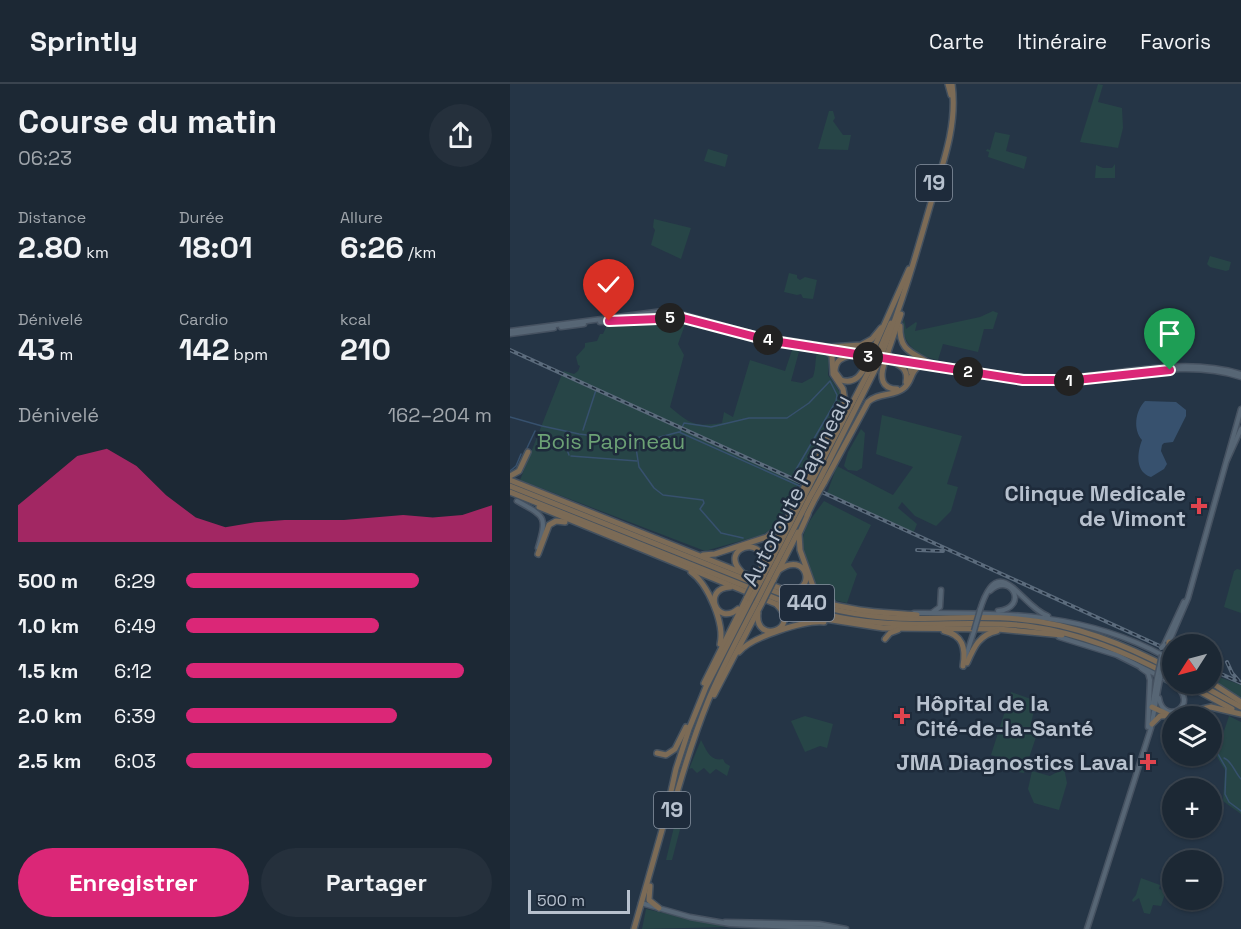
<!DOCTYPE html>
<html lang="fr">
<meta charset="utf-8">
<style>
body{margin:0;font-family:"Space Grotesk",sans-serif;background:#25303c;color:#f1f3f6;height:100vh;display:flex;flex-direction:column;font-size:22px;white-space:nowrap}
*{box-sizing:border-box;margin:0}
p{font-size:20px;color:#a0a6ac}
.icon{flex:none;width:33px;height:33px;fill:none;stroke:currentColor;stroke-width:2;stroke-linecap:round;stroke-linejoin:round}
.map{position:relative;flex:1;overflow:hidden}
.details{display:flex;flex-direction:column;background:#1c2834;width:510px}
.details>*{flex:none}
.needle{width:39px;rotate:234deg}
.controls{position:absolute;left:652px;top:550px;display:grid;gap:12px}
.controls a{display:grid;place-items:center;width:60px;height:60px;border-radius:50%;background:#1c2834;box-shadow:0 2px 4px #0004,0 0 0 2px #3a444f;font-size:30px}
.scale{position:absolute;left:18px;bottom:15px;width:102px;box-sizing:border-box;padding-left:6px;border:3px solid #b7c1ce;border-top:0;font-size:16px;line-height:21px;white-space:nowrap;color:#b7c1ce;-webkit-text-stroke:4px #1e2b3b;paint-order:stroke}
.pin{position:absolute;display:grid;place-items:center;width:51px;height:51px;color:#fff;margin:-62px -26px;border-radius:50% 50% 50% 0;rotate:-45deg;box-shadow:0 0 6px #0007}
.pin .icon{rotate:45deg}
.km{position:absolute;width:30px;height:30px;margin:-15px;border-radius:50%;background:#222;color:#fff;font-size:16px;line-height:30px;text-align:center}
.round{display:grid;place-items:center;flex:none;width:63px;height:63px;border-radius:32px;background:#25303c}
.head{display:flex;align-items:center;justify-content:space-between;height:102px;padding:0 18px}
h1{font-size:33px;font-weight:600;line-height:45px}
.stats{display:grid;grid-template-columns:repeat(3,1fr);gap:9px;height:102px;padding:6px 18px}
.stats div{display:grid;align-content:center}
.stats b{font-size:30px;font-weight:600}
.stats small{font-size:16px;font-weight:400}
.stats p{font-size:16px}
.chart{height:168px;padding:12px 18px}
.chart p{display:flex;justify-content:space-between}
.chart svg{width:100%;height:108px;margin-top:6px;fill:#db2777;opacity:.7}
.primary-button{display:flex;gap:12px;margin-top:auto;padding:12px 18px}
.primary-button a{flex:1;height:69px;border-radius:36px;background:#db2777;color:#fff;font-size:24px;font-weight:600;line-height:69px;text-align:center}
.primary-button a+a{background:#25303c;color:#f1f3f6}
ul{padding:0 18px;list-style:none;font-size:20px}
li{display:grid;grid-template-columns:96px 72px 1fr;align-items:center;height:45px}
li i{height:15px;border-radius:8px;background:#db2777}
header{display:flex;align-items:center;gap:36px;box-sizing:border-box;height:84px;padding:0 30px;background:#1c2834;border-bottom:2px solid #3a444f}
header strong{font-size:28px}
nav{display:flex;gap:33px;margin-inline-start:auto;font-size:21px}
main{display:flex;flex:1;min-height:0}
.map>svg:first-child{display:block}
</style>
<header>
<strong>Sprintly</strong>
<nav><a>Carte</a><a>Itinéraire</a><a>Favoris</a></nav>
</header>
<main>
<section class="details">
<div class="head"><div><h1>Course du matin</h1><p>06:23</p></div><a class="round"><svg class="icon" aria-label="share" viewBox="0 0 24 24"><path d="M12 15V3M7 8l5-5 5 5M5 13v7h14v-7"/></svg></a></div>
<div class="stats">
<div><p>Distance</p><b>2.80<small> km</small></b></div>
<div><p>Durée</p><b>18:01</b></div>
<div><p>Allure</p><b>6:26<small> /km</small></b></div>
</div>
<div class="stats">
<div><p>Dénivelé</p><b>43<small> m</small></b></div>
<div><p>Cardio</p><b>142<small> bpm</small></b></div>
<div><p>kcal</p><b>210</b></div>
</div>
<div class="chart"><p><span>Dénivelé</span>162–204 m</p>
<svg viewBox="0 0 160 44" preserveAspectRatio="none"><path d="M0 44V29L10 19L20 9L30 6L40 13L50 25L60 34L70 38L80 36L90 35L100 35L110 35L120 34L130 33L140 34L150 33L160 29V44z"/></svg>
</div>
<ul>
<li><b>500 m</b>6:29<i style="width:76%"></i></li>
<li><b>1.0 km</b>6:49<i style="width:63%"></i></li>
<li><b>1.5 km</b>6:12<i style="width:91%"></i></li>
<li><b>2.0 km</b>6:39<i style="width:69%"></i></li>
<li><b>2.5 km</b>6:03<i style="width:100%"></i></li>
</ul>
<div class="primary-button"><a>Enregistrer</a><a>Partager</a></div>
</section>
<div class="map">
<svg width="731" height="845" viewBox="0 0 731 845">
<rect width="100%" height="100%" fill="#253546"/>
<g fill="#274547">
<path d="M588 0 593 1 588 18 612 24 613 44 608 64 570 58Z"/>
<path d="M319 27H323L325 34 323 37 333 51H341L338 66 308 65Z"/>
<path d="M485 48 500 51 496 67 517 73 514 85 478 73 479 68 476 67 477 65 480 66Z"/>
<path d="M198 65 218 71 215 83 194 77Z"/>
<path d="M605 80V94H585L586 81 593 84H602Z"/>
<path d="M144 135 181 144 171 175 141 161 145 146 143 143Z"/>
<path d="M700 172 721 178 719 186 716 187 700 183 697 180Z"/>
<path d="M279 189 287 191V194L290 196 295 193 307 196 303 215 293 214 291 210 287 211 274 208Z"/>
<path d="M483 227 488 229 483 245H474L468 268 433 260 428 276C408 272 399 265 391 245L394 235 396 245 406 238 407 239 405 247 470 233Z"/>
<path d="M158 236 176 238 168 260 174 271 160 323C181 341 185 343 212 339L214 328 223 333 240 276 275 287 283 263 290 264 281 297 292 299 303 293C306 284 305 277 307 267L315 269 319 273 318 291 331 310 329 324 266 442 252 451 195 467 10 396 52 290 54 287 64 290 68 287 70 282 68 281 66 273 75 263V259L87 257 90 250H93L98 239 128 240Z"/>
<path d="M372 331 452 352 437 400 448 403 441 427 426 442 405 432 392 418 388 424 407 440 403 450 317 409 327 382 383 411 403 383 366 370Z"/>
<path d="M351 345 355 349 352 384 347 387 338 386 334 382 338 368Z"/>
<path d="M314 417 361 441 341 481 347 490 337 519C328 517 318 515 311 508 300 497 291 469 293 454 295 441 306 428 314 417Z"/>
<path d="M727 485 731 486V529L714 523 724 487Z"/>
<path d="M709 593 731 601V614L708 599Z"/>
<path d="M501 608 521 615 520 621 525 623 521 639 529 644 514 689 508 688V679L481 671Z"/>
<path d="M295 632 323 640 317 664 310 662 295 668 281 637Z"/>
<path d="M719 632 731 638V730L713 717 715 686 706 671Z"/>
<path d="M191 656C196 665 200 678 213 675L215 679 220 682 217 692 206 685 200 690 194 684 187 689 182 684 179 685Z"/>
<path d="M554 684 557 699 549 726 524 719 518 705 522 687 540 692Z"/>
<path d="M175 710V715L171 720 175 724 174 730 162 776H156L169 722Z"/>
<path d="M631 794 650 801 649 805 656 807 651 822 643 821 640 830 634 829 629 814 623 818 622 816 626 811Z"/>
<path d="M136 825 217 843 132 845Z"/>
</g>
<path fill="#37516e" d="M635 317 666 318 676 326V332L663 358 654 359 652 361 651 367 657 380 654 385 641 393C625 388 627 369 632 356 623 346 625 327 635 317Z"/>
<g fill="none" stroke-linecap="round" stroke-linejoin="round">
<g stroke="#37516e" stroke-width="1.5">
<path d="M0 333 32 342 69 350 131 358 169 348 292 403"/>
<path d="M73 346 86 306"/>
<path d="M170 348 174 339 201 343 239 334H277L299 319 320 297 327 311 326 317 284 389"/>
<path d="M52 353 59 371"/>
<path d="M17 364 25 347"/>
<path d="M126 364 129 383 144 404 153 411 193 416 194 419 190 425 211 449 233 454"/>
<path d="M61 372 127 377"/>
<path d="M0 387 6 382 11 370"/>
<path d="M708 670 716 684 715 710 719 718 731 727"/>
<path d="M714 674C722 677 725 689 731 695"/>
</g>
<g stroke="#465261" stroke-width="7">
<g id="major">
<path d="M90 238 169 234 245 254 280 260"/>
<path d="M51 243 74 240"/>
<path d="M0 247 153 227 168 229 251 252 320 263"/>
<path d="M0 250 44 244"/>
<path d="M287 261 360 273"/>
<path d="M328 264 362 270"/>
<path d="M375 272C430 281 487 294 544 294 606 293 670 271 731 290"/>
<path d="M382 276C434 284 488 297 541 297 604 297 670 273 731 293"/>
<path d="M717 376 731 345"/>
<path d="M7 417C36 433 37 432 28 464"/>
<path d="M480 507C502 487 519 524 488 527"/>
<path d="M470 526C489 464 510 522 538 532"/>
<path d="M423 528 430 523 431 506"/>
<path d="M404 529C494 529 573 528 654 572"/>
<path d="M549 553 607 571 663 599"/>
<path d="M659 558 678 514 731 325"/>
<path d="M654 561 674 518"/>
<path d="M455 575 464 547"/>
<path d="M631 584 638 589 640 596 638 643"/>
<path d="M649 614C653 642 692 622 664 600"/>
<path d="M642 624 647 594"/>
<path d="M131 819 180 833 220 840 323 845"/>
<path d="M215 838 309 840 336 845"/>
<path d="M577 845 641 644 650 595"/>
</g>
</g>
<g stroke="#44515f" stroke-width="8">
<g id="highway">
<path d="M438 0 441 11"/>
<path d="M390 242C389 267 402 268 419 279"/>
<path d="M319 263 351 261 362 255 371 244"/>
<path d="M363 266 399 185"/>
<path d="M369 267 381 239"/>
<path d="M373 267C392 220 406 171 420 122 432 82 448 42 442 0"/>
<path d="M378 268 391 230"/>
<path d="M344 270C334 274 325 274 325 288L331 296C346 301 352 289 358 278"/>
<path d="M379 276C389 281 399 284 396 298"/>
<path d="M399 276 401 288"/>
<path d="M374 280C370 293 371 305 387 305"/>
<path d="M0 392 9 387 18 368"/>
<path d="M299 393 335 317 333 305 323 290 322 272 316 266"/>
<path d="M303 395 363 279"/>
<path d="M0 396 250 496"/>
<path d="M309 397 368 280"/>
<path d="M314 399 358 318C368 308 384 313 394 304 403 297 399 288 411 281"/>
<path d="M0 402 274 511C310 524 347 532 385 534 426 536 467 531 508 535 564 540 614 560 663 586"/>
<path d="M0 408 267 515C307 531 350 539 393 540 434 541 475 537 517 542 570 549 616 568 663 593"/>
<path d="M29 423 266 520 309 534 373 544 488 545 552 551"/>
<path d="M298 430 289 450 290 466 304 505 312 513 322 518"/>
<path d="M297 431 305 415"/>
<path d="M28 470 39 441 46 437 55 438"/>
<path d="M193 471 205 470 257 453 275 438"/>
<path d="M269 486C296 466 308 506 280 507"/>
<path d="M231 487C209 465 254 449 252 480"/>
<path d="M181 488C198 500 215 540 210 560"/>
<path d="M248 491 291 409"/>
<path d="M253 493 295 411"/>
<path d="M258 495 300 413"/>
<path d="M263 497 288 448"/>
<path d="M259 500C288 512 318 521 350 526 369 529 388 529 407 531"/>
<path d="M220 503C192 504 206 543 228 525"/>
<path d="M248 529C244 561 292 546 267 521"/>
<path d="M434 547C453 551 456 564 453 582"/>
<path d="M375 555 380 549 388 546"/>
<path d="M229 568C241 553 295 536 314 538"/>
<path d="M655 572 663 577"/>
<path d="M457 579C464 563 469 551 487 547"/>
<path d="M194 599 237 513"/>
<path d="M702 599 731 618"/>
<path d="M676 600 722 625"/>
<path d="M689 600 731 623"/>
<path d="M204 611 252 519"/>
<path d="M642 623 657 630"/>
<path d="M642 640 650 632 666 631 701 623 731 630"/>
<path d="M147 669 156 671 165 665 176 643"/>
<path d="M159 737C170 697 182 656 198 617 212 583 230 550 247 517"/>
<path d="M140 802 139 816 149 824"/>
<path d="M124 845 154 739 166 685 179 645 196 603 241 515"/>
</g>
</g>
<use href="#major" stroke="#576675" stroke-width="4"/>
<use href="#highway" stroke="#7c6b56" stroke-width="5"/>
<g stroke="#5b6b7c" stroke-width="4">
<g id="rail">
<path d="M0 266 663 568"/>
<path d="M407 466 433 467"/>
<path d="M717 578 722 589 729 597"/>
<path d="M702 586 731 599"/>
</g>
</g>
<use href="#rail" stroke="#1e2b3b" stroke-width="1.5" stroke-dasharray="4.5" stroke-linecap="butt"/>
<g stroke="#465261" stroke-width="7" stroke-linecap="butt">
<g id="major-bridge">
<path d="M464 547 470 526"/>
<path d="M651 564 654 561"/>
<path d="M647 594 652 571"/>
<path d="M650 595 657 564"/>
</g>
</g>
<g stroke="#44515f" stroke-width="8" stroke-linecap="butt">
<g id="highway-bridge">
<path d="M358 278 363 266"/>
<path d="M363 279 369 267"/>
<path d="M368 280 373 267"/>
<path d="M374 280 378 268"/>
<path d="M291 409 299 393"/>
<path d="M295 411 303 395"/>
<path d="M300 413 309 397"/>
<path d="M305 415 314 399"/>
<path d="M237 513 248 491"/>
<path d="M241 515 253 493"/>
<path d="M247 517 258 495"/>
<path d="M252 519 263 497"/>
<path d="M658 569 659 558"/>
</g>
</g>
<use href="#major-bridge" stroke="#576675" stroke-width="4"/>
<use href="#highway-bridge" stroke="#7c6b56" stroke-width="5"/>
</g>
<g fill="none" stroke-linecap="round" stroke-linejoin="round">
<g stroke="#fff" stroke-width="12">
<path id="route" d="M99 237 173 234 257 256 513 296H566L660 286"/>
</g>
<use href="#route" stroke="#db2777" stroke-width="8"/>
</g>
<g fill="#e0444e" stroke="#1e2b3b" stroke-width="2">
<path d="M686 413h6v6h6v6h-6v6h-6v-6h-6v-6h6z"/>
<path d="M389 623h6v6h6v6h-6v6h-6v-6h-6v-6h6z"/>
<path d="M635 669h6v6h6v6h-6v6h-6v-6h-6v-6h6z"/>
</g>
<g text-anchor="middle" stroke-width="5" stroke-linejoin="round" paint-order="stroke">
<g fill="#1e2b3b" stroke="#8994a2" stroke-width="1.5">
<rect x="406" y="81" width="36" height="36" rx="4.5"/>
<rect x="270" y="501" width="54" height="36" rx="4.5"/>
<rect x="144" y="708" width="36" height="36" rx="4.5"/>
</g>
<g font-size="21" font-weight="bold" fill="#b7c1ce">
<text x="424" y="106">19</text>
<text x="297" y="526">440</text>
<text x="162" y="733">19</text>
</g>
<g font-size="22" fill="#6ca175" stroke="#1e2b3b">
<text x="101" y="365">Bois Papineau</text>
</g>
<g font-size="22" fill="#b7c1ce" stroke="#1e2b3b">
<text transform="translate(286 406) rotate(-63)" y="8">Autoroute Papineau</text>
</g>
<g font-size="22" font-weight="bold" fill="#b7c1ce" stroke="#1e2b3b" text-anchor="end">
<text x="676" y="417">Clinque Medicale<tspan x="676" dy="25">de Vimont</tspan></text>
<text x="406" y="627" text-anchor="start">Hôpital de la<tspan x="406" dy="25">Cité-de-la-Santé</tspan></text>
<text x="624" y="686">JMA Diagnostics Laval</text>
</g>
</g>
</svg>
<div class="controls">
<a><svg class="needle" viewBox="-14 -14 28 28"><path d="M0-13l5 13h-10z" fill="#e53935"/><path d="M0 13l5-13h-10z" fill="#a0a6ac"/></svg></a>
<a><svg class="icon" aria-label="layers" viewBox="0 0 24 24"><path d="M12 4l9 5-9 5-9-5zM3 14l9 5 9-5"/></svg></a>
<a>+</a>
<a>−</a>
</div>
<div class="scale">500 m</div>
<div class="pin" style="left:660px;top:286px;background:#1e9e55"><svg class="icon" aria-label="arrive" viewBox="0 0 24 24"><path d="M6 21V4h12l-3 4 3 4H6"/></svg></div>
<div class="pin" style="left:99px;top:237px;background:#d93025"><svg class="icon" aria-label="check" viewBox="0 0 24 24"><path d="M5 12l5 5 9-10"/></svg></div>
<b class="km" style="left:559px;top:297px">1</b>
<b class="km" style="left:458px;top:288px">2</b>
<b class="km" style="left:358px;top:273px">3</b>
<b class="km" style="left:258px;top:256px">4</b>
<b class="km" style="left:160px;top:234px">5</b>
</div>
</main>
